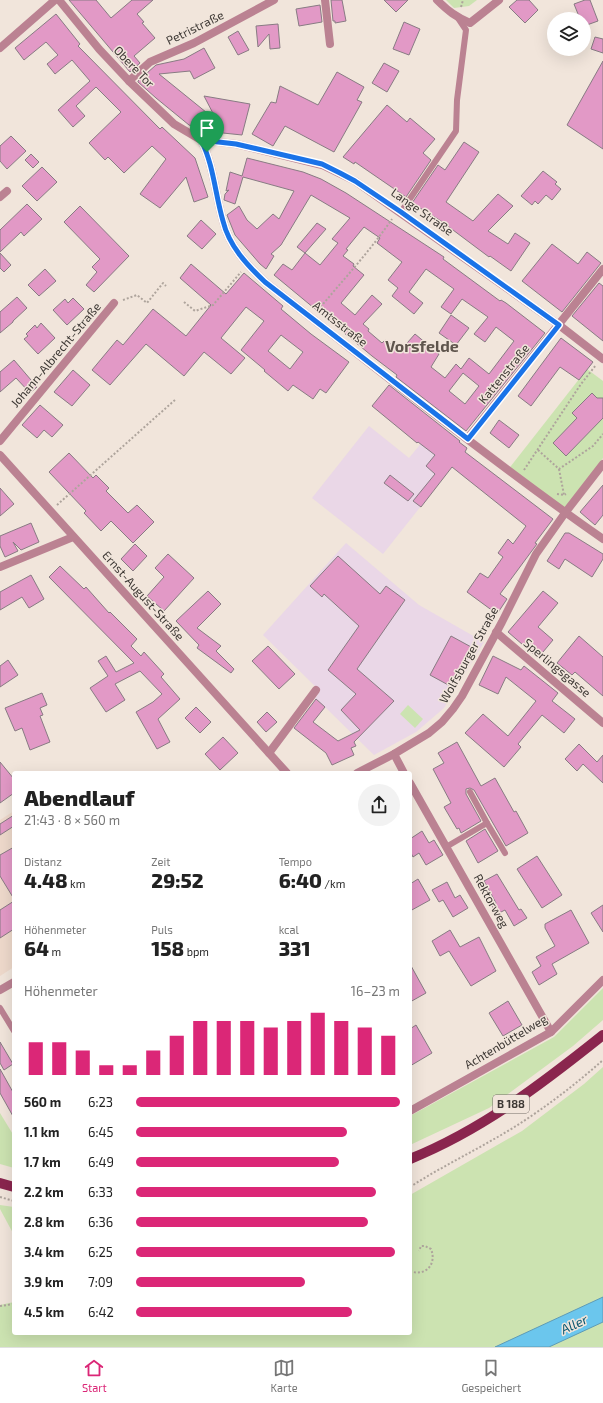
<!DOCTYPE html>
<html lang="de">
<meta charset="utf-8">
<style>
body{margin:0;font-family:"Exo 2",sans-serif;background:#f2f2f2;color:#222;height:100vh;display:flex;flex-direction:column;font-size:15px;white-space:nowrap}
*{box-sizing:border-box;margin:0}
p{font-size:13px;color:#767676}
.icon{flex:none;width:22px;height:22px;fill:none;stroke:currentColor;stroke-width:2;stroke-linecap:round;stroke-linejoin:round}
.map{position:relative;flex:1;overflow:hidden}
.side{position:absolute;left:12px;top:771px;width:400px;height:564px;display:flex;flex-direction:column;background:#fff;border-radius:4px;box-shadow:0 4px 16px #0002}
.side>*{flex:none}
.fabs{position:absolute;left:547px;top:12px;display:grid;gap:8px}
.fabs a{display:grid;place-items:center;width:44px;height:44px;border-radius:50%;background:#fff;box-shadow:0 4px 16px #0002;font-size:20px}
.pin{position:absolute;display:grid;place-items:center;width:34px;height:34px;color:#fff;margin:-41px -17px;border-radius:50% 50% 50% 0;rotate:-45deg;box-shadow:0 0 4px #0007}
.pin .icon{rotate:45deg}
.round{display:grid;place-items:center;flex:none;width:42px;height:42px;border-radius:21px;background:#f2f2f2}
.overview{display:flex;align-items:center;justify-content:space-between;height:68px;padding:0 12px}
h1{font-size:22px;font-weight:800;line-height:30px}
.metrics{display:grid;grid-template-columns:repeat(3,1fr);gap:6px;height:68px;padding:4px 12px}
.metrics div{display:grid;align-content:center}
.metrics b{font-size:20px;font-weight:800}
.metrics small{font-size:11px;font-weight:400}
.metrics p{font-size:11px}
.chart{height:112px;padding:8px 12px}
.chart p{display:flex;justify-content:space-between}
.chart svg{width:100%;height:72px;margin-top:4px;stroke:#db2777;stroke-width:6}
ul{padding:0 12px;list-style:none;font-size:13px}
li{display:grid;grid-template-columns:64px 48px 1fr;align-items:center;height:30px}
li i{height:10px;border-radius:5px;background:#db2777}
.menu{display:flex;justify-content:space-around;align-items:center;height:56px;border-top:1px solid #e0e0e0;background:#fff;font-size:11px;color:#767676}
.menu a{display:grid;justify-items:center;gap:2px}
.menu .on{color:#db2777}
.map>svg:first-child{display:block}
</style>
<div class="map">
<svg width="603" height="1347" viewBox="0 0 603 1347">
<rect width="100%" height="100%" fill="#f1e5db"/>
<path fill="#eed9cb" d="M14 811V967L0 976V820Z"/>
<g fill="#ead7e7">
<path d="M437 424 467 448 383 554 312 498 369 426 409 458Z"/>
<path d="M346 543 419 605 484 642 444 708 416 732 374 755 325 707 315 699 320 691 263 635Z"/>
</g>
<g fill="#cce3b1">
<path d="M446 0H477L469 6 454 8Z"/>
<path d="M587 369 603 381V458L565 513 507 471Z"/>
<path d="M408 705 423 719 415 728 400 714Z"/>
<path d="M603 988V1020L573 1046 489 1108 410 1145V1116L554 1037Z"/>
<path d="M603 1067V1347H0V1305L14 1302V1333H410V1195L522 1131 584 1084Z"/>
<path d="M0 1113 14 1136V1168L0 1164Z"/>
<path d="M0 1205 14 1207V1235L0 1209Z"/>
</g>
<path fill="#6bc6ed" stroke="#5d9bb6" d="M603 1297V1322L549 1347H495Z"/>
<g fill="#e299c6" stroke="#887b83" fill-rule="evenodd">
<path d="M69 0H96L111 18 132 0H153L137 14 144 22 142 23 155 38 134 56 140 63 130 72Z"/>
<path d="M331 0H342L346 21 335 23V21H333Z"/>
<path d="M384 0H408L396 12Z"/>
<path d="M517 0H529L538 10 525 23 509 7Z"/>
<path d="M585 0H590L598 21 584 26V19H580L574 4Z"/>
<path d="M320 5 322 22 299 26 296 9Z"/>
<path d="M56 14 80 44 78 46 160 129 162 127 195 158 208 197 194 202 186 177 160 208 140 194 166 159 152 146 124 173 108 157 105 160 89 143 121 112 96 87 76 106 85 116 73 127 58 110 90 81 72 60 55 74 47 64 58 55 46 42 24 60 15 48Z"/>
<path d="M404 22 420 29 409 55 393 49Z"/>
<path d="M278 24 280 48 270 49 269 34 258 47 256 26Z"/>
<path d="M238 31 249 50 238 55 228 37Z"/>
<path d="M595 37 603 39V53L591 49Z"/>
<path d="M204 48 215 68 194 79 190 71 159 74 217 121 204 96 250 104 242 135 204 131 189 125 156 98 138 82V81L156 65 184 59Z"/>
<path d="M603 61V149L567 125Z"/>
<path d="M384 63 399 71 387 92 372 83Z"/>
<path d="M337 72 364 87 357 100 362 102 334 152 285 126 273 146 252 134 271 102 276 103 280 86 318 105Z"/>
<path d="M387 105 407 122 410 118 435 139 423 153 431 160 406 197 355 162 354 164 343 157Z"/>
<path d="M11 136 26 151 7 169 0 161V146Z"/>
<path d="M464 142 479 152 446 202 473 221 498 194 513 206 488 231 508 244 515 233 530 243 511 271 490 256 489 257 441 221 412 203 438 165 445 170Z"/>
<path d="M31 154 39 162 33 168 25 160Z"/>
<path d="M247 158 303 172 321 179 346 193 444 257 443 259 500 301 501 300 506 303 545 333 466 431 396 377 397 375 372 356 274 275 283 264 292 270 305 253 320 265 338 243 332 239 350 218 311 195 281 245 271 254 274 256 266 269 260 264 235 235 227 215 239 206 247 220 257 229 273 214 279 219 294 191 243 177 235 204 224 200 225 194 229 190 226 191 230 172 242 176ZM364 227 380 238 377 243 402 262 388 280 398 288 392 296 414 314 423 303 409 292 426 269 454 289 441 307 451 314 462 299 488 317 474 334 485 342 496 327 514 341 489 374 469 358 461 369 456 364 445 378 431 367 439 354 415 334 400 351 385 340 382 343 368 331 369 329 363 324 382 304 372 295 355 315 341 303 364 275 353 266 354 264 343 256 348 250 346 249ZM463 373 479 386 465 404 449 391Z"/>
<path d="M42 167 57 182 37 201 22 186Z"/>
<path d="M543 171 557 182 555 184 561 189 552 200 546 195 538 204 535 201 532 205 521 196Z"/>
<path d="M27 204 42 219 24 236 21 232 0 252V230Z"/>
<path d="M80 206 129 256 94 292 86 285 97 272 92 267 100 259 64 222Z"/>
<path d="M201 220 216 234 202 249 187 236Z"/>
<path d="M317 223 326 229 305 253 297 247Z"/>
<path d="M552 244 578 264 587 252 601 263 562 312 522 281Z"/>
<path d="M0 253 11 265 4 272 0 268Z"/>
<path d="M191 264 226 294 244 273 283 306 281 309 311 334 349 362 326 393 320 389 313 399 293 385 288 391 264 371 265 370 241 350 264 321 246 307 221 338 245 358 231 374 204 352 184 376 146 344 110 385 92 370 117 340 123 345 153 309 186 336 211 305 180 278ZM281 335 303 352 290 369 268 351Z"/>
<path d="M45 269 56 281 39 296 28 285Z"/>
<path d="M599 283 603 286V341L572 316Z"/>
<path d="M17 297 27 308 13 321V322L0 333V312Z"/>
<path d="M73 298 84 309 67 325 53 310 65 299 68 303Z"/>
<path d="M451 315 469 328 456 345 439 333Z"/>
<path d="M41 323 55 338 38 354 24 339 28 336 26 334 35 325 37 328Z"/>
<path d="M561 338 593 362 579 380 560 367 531 406 518 396Z"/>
<path d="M14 360 37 387 30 393 16 378 0 392V372Z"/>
<path d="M73 370 90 385 72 406 54 392Z"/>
<path d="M389 385 460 441 459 442 467 448 465 452 553 519 535 543 537 544 531 552 500 594 507 599 497 614 467 592 480 573 488 578 503 557 498 553 508 539 513 544 526 526 452 467 421 507 413 501 435 474 426 466 435 455 418 442 417 443 372 406Z"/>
<path d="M592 393 597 398H603V418L566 456 553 443 577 418 572 413Z"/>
<path d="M40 405 63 425 52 437 44 430 37 438 22 425Z"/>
<path d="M499 420 519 435 509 448 490 433Z"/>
<path d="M69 453 93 478 96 475 109 488 106 491 128 513 137 505 154 522 133 543 111 521 101 531 84 513 86 511 49 472Z"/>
<path d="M390 475 414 494 408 501 384 483Z"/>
<path d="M603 485V515L595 525 580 512Z"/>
<path d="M0 488 14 504 0 516Z"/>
<path d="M31 523 39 542 21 550 13 542 18 551 5 557 0 546V536Z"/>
<path d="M565 533H569L603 554V559L592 577 565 559 559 569 547 561Z"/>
<path d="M135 544 147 556 133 571 121 559Z"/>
<path d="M168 554 194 578 164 611 147 596 164 577 155 568Z"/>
<path d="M338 556 380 594 386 586 405 600 357 669 394 701 354 742 356 746 351 748 354 755 332 765 326 753 294 728 316 699 325 707 313 722 338 741 360 730 341 710 356 694 328 670 359 626 324 594 322 597 310 586Z"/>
<path d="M60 566 84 589 86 587 109 613 110 612 137 639 131 646 141 656 144 652 164 674 161 677 180 699 158 719 170 742 157 749 136 712 153 702 162 694 140 671 115 684 125 700 106 712 90 688 108 676 98 661 106 656 116 672 134 663 49 577Z"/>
<path d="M31 575 44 599 29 608 22 597 0 610V592Z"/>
<path d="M208 591 221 604 197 628 221 646 216 651 234 669 231 673 197 648 199 645 176 621Z"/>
<path d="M543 591 558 603 538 627 553 640 538 658 508 632Z"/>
<path d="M451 636 473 648 452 687 430 675Z"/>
<path d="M579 636 603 657V696L575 672 572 675 557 663Z"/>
<path d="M268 646 295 674 279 689 252 661Z"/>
<path d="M493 656 521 670 524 666 558 693 552 701 575 719 564 733 542 715 518 744 521 747 504 767 465 733 483 714 508 736 536 701 506 677 498 694 479 685Z"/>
<path d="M8 660 18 675 0 687V666Z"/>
<path d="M42 693 47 705 40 708 43 715 40 716 50 742 30 750 22 728 15 731 5 708Z"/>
<path d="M196 707 211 722 200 733 185 718Z"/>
<path d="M267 712 277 722 266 732 257 722Z"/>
<path d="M223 737 238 753 220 770 205 754Z"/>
<path d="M457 742 481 786 495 778 514 812 516 811 528 833 506 846 474 790 470 788 466 789V794L481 821 461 833 459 828 457 829 444 807 451 803 433 769 444 763 438 753Z"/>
<path d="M579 744 597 762 603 755V783L583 764 577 771 565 759Z"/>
<path d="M0 762 14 779V793L0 803Z"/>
<path d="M14 815V826L0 835V824Z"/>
<path d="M485 829 498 851 478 863 466 841Z"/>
<path d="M422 831 429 843 434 840 443 855 426 865 419 853 413 857 410 851V839Z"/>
<path d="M14 847V899L0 876V855Z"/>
<path d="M537 856 562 895 542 908 517 869Z"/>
<path d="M497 874 519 910 521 909 527 918 514 926 505 910 497 914 492 906 496 903 484 881Z"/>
<path d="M418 879 430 900 410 911V884Z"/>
<path d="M447 882 455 898 460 895 468 908 453 917 443 900 439 902 432 890Z"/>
<path d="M14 901V929L0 938V910Z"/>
<path d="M603 905V932L591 913Z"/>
<path d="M571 910 589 943 552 964 557 974 539 985 532 972 541 966 536 957 555 946 545 928V924Z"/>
<path d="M450 930 460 947 479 937 496 971 471 986 449 951 440 956 432 941Z"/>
<path d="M410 964 426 993 410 1002Z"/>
<path d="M508 1001 522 1025 503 1036 489 1013Z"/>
<path d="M416 1025 432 1053 410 1066V1029Z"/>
<path d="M0 1042 13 1064 4 1070 0 1063Z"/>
<path d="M0 1069 14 1094V1118L0 1093Z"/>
</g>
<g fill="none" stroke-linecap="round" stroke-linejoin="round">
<g stroke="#aea49c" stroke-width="2" stroke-dasharray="2 2" stroke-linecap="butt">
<path d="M461 7 463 0"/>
<path d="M123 300 137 295 147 303 163 283 166 286"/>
<path d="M184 302 195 311 213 305 241 272"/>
<path d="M318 310C343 280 370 251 392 219"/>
<path d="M538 450 559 469 593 446 603 434"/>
<path d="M559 469 564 495"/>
<path d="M524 470 581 384 596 365"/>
<path d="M557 494 564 495 566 494"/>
<path d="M57 505 176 399"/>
<path d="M410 1187C444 1165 481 1148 516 1126 546 1107 576 1084 603 1060"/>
<path d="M0 1197 14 1201"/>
<path d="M410 1271C426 1277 437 1264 431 1249L425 1246H421L419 1251"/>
<path d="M0 1306 14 1304"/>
</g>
<g stroke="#bb8292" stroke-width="6">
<path d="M401 212 456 131 457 100 466 30 458 18"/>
<path d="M470 792 487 823"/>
<path d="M446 847 487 823 505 853"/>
<path d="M0 1008 14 1031"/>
</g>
<g stroke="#bb8292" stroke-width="8">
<path d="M59 0 99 49 129 81 174 124 201 140 236 144 322 165 355 181 559 325 603 359"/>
<path d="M325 0 330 44"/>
<path d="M437 0C448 11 456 17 470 23L499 0"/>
<path d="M0 48 55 0"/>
<path d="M129 81 150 62 194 43 274 0"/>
<path d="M201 140C214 166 215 194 223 221 229 246 247 265 265 282 377 368 487 458 603 539"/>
<path d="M0 197 7 191"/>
<path d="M467 439 603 269"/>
<path d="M0 441 114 303"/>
<path d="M0 455 287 773"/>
<path d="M0 567 73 537"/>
<path d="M496 632 603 723"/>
<path d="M269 753 316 690"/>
<path d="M394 754 404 773"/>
<path d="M357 773 394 754 429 733 442 722 453 709 462 696 502 622 536 554 565 513 603 464"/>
<path d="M410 783 551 1032"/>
<path d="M0 990 14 982"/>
<path d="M410 1111 551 1032 603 980"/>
</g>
<g stroke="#8a264e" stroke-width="10">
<path d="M410 1159C482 1130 543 1083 603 1035"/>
<path d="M0 1183 14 1187"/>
</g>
</g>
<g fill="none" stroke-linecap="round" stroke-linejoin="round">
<g stroke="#fff" stroke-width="8">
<path id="route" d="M201 140 236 144 322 164 340 173 355 181 401 212 559 325 468 439 265 282C247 265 229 246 223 221 215 194 214 166 201 140Z"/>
</g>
<use href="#route" stroke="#1a73e8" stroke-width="5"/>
</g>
<g text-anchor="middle" stroke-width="3" stroke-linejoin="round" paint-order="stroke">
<rect fill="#f1e5db" stroke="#736c66" stroke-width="1" x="493" y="1095" width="36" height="18" rx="3"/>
<g font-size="11" font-weight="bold" fill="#3d3834">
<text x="511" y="1108">B 188</text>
</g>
<g font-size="12" fill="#3d3834" stroke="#f1e5db">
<text transform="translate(195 28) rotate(-26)" y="4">Petristraße</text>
<text transform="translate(134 67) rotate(46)" y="4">Obere Tor</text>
<text transform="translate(422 212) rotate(35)" y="4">Lange Straße</text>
<text transform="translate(340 324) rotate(38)" y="4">Amtsstraße</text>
<text transform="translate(56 355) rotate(-50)" y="4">Johann-Albrecht-Straße</text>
<text transform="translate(504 374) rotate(-51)" y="4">Kattenstraße</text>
<text transform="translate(143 596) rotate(48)" y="4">Ernst-August-Straße</text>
<text transform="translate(469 655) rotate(-61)" y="4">Wolfsburger Straße</text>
<text transform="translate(557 668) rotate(40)" y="4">Sperlingsgasse</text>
<text transform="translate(491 901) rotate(61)" y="4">Rektorweg</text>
<text transform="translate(506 1042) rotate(-31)" y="4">Achtenbüttelweg</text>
</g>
<g font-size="13" font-style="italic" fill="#06556f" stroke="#f1e5db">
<text transform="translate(574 1324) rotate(-25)" y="5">Aller</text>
</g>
<g font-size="16" font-weight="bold" fill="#5f554d" stroke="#f1e5db">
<text x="422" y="352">Vorsfelde</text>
</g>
</g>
</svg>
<div class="fabs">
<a><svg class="icon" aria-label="layers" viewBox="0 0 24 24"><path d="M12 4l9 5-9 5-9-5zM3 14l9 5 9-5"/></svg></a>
</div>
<div class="pin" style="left:207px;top:152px;background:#1e9e55"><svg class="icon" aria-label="arrive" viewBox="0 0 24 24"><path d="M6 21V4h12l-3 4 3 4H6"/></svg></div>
<section class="side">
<div class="overview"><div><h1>Abendlauf</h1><p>21:43 · 8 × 560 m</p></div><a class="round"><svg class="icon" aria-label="share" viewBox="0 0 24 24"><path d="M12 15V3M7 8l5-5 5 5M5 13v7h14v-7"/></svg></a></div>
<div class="metrics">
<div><p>Distanz</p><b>4.48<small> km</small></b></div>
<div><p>Zeit</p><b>29:52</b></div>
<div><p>Tempo</p><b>6:40<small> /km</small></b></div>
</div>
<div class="metrics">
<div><p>Höhenmeter</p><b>64<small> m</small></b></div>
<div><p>Puls</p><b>158<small> bpm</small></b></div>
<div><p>kcal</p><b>331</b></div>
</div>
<div class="chart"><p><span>Höhenmeter</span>16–23 m</p>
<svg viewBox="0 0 160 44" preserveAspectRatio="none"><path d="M5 44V24M15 44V24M25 44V29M35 44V38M45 44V38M55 44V29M65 44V20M75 44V11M85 44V11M95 44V11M105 44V15M115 44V11M125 44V6M135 44V11M145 44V15M155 44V20"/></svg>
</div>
<ul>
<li><b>560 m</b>6:23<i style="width:100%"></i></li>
<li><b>1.1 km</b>6:45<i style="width:80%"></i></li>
<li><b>1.7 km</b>6:49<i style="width:77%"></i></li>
<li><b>2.2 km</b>6:33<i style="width:91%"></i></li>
<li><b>2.8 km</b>6:36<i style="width:88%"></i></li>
<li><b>3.4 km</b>6:25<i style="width:98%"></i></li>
<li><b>3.9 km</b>7:09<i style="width:64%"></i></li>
<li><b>4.5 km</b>6:42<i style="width:82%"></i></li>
</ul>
</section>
</div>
<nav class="menu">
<a class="on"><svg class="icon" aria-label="home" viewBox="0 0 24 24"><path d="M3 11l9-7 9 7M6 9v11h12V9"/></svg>Start</a>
<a><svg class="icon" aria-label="map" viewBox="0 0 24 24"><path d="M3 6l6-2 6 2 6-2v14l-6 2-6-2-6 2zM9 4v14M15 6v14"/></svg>Karte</a>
<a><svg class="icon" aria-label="saved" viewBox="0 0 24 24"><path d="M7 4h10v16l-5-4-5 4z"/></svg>Gespeichert</a>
</nav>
